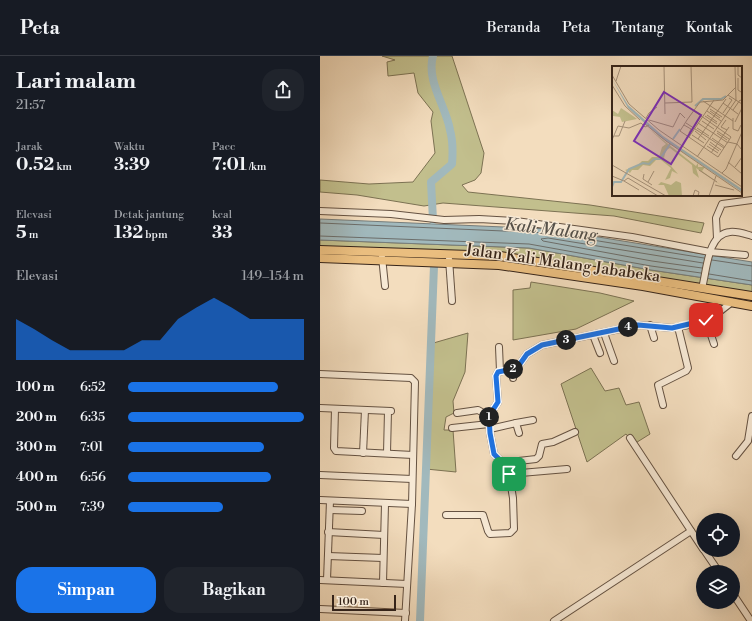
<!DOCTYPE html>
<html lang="id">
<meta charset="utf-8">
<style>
body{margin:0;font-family:"Libre Bodoni",serif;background:#20242c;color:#f1f3f6;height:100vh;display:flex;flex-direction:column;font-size:15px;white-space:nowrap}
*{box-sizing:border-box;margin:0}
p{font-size:13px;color:#9ea1a6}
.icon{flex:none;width:22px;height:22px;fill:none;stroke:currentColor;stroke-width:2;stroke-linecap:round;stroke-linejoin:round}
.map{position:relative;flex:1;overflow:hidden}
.side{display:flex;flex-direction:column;background:#171b24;width:320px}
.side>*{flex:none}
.fabs{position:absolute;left:376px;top:457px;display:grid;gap:8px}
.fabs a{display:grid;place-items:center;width:44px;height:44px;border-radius:50%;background:#171b24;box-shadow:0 4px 16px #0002;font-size:20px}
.scale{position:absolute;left:12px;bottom:10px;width:64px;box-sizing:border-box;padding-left:4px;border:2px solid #362419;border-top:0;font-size:11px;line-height:14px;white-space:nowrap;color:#362419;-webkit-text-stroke:3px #f7e9d5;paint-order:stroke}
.pin{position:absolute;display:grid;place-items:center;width:34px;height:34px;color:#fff;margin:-17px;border-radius:8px;box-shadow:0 2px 6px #0006}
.km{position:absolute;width:20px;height:20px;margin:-10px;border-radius:50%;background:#222;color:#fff;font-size:11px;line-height:20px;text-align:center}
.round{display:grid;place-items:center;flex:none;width:42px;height:42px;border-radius:16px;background:#20242c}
.headline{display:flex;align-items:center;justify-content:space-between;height:68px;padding:0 16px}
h1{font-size:22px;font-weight:700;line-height:30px}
.stats{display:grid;grid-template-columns:repeat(3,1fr);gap:6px;height:68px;padding:4px 16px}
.stats div{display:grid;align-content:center}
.stats b{font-size:17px;font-weight:700}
.stats small{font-size:11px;font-weight:400}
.stats p{font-size:11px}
.chart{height:112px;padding:8px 16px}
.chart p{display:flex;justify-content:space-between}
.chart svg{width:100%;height:72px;margin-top:4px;fill:#1a73e8;opacity:.7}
.button{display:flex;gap:8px;margin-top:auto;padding:8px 16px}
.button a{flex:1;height:46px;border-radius:16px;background:#1a73e8;color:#fff;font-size:16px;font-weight:700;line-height:46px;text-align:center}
.button a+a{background:#20242c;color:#f1f3f6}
ul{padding:0 16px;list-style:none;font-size:13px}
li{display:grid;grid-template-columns:64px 48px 1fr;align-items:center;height:30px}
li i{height:10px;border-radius:5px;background:#1a73e8}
header{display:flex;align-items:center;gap:24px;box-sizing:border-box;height:56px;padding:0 20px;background:#171b24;border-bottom:1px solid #363941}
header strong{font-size:19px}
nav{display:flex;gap:22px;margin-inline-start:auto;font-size:14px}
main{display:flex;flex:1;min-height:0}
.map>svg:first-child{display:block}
</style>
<header>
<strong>Peta</strong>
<nav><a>Beranda</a><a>Peta</a><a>Tentang</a><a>Kontak</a></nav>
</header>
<main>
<section class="side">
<div class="headline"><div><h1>Lari malam</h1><p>21:57</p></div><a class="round"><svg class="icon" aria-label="share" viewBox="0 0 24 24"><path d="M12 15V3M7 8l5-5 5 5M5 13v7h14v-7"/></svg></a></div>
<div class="stats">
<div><p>Jarak</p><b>0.52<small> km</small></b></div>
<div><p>Waktu</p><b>3:39</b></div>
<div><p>Pace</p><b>7:01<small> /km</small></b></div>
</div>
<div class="stats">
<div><p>Elevasi</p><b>5<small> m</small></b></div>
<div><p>Detak jantung</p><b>132<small> bpm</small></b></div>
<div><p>kcal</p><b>33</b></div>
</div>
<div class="chart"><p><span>Elevasi</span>149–154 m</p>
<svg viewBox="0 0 160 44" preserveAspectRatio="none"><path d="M0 44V19L10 25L20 32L30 38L40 38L50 38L60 38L70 32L80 32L90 19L100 12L110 6L120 12L130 19L140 19L150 19L160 19V44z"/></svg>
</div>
<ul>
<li><b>100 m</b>6:52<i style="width:85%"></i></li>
<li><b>200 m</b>6:35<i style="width:100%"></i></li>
<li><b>300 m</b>7:01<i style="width:77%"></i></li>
<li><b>400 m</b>6:56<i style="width:81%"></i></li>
<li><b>500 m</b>7:39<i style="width:54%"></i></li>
</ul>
<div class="button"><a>Simpan</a><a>Bagikan</a></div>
</section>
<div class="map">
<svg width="432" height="565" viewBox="0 0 432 565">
<rect width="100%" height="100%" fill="#f3ddbe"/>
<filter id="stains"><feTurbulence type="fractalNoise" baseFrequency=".005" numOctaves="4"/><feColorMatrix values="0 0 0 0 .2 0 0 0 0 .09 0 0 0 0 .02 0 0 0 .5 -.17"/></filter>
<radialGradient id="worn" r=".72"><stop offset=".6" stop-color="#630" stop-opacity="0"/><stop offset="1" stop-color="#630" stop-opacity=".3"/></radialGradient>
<g fill="#c2bf8d" stroke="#7c7253">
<path d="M62 0H132L164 97 161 117 155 124 142 129 148 136 270 149 384 167 381 177 294 160 123 147 104 150 37 139 0 136V124L49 128 93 126 115 97 111 65 113 56 98 37 94 17 68 20 67 6 75 4Z"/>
<path d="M0 184 209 192 331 214 432 229V250L231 216 0 202Z"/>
<path d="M211 226 280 237 314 245 256 273 193 284V234L210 232Z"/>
<path d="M148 277 145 316 133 345 134 357 126 361 124 374H133L136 416 106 413 110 288Z"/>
<path d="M271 312 285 335 299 332 306 349 319 346 330 378 314 388 306 378 267 406 241 328Z"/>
</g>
<path fill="#a1b9bd" stroke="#767d7b" d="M0 163 229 173 432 206V229L331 214 209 192 0 184Z"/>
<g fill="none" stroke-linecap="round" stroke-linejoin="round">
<g stroke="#6c6e6b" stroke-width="1">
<path d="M0 167 229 177 384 202"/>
<path d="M0 180 209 188 331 210 381 217"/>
<path d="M392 204 432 210"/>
<path d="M382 212 332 205 223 185 221 183 228 182 383 207"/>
<path d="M389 218 432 225"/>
</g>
<g stroke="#a1b9bd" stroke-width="8">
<path d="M113 164 111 126 132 108C133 96 133 85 130 74 126 50 106 25 113 0"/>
<path d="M100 565 114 210"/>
</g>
<g stroke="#655242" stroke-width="8">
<g id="minor">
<path d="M0 155 71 158 124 164 159 163 196 165 312 181 390 196 425 199"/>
<path d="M397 182 396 162 402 148 432 144"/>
<path d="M62 201 65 230"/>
<path d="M129 203 132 245"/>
<path d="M382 232C387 215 387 178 410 176 417 175 425 178 432 180"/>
<path d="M386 264 394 288"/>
<path d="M330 269 334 282"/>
<path d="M284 277 294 305"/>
<path d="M273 279 280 297"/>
<path d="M179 291 180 315"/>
<path d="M192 314 193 322"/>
<path d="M0 318 91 322 95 326 92 448 85 565"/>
<path d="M343 349 338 329 366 315 368 312 358 271"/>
<path d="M0 352 71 355"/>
<path d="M15 353 14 392 16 395 93 399"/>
<path d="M137 357 158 354 169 360"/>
<path d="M196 367 213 364"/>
<path d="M132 372 169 368"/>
<path d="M170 373 196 367 199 377"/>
<path d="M310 382 383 493"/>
<path d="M43 397 45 354"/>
<path d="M67 397 68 355"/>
<path d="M416 400 428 385 432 360"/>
<path d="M186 410 190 406 216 403 219 400 222 388 233 386 255 376"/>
<path d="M189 418 247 413"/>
<path d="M0 419 92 423"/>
<path d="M0 444 92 448"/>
<path d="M10 454 42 455"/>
<path d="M126 459H163L168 475 170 478 190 477 194 473 193 442 189 418 186 410 174 398 170 377 169 360 178 346 176 320 178 316 197 312 207 298 222 289 319 269 352 272 379 267 394 260 412 246"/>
<path d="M8 476 64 479"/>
<path d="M384 494 399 516"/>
<path d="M8 500 63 502"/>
<path d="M0 524 87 528"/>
<path d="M7 524 10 445"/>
<path d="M63 527 65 448"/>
<path d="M413 538 431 565"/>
<path d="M0 553 86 557"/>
<path d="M234 565 371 475"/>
</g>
</g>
<g stroke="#362419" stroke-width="10">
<g id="major">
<path d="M0 194 180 200 432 240"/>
<path d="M0 202 179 209 323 230 432 250"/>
</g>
</g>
<use href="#minor" stroke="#f7e9d5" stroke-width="6"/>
<use href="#major" stroke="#eabe7f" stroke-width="8"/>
</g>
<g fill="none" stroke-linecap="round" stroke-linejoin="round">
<g stroke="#fff" stroke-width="8">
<path id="route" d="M189 418 186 410 174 398 170 377 169 360 178 346 176 320 178 316 197 312 207 298 222 289 318 269 352 272 386 264"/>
</g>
<use href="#route" stroke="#1a73e8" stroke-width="5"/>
</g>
<g text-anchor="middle" stroke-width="3" stroke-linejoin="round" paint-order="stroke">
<g font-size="16" fill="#362419" stroke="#f7e9d5">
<text transform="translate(243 206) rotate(8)" y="6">Jalan Kali Malang Jababeka</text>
</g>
<g font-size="17" font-style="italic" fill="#56514a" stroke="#f7e9d5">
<text transform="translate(231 173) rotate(7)" y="6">Kali Malang</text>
</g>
</g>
<g transform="translate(292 10)">
<rect width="130" height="130" fill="#f3ddbe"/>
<path d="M9 42 21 50 25 53 10 56 8 51 1 50 0 58V44L6 48ZM36 62 84 100 86 97V101H93L90 105 113 122 84 102 87 112 81 107 80 99 58 82 54 84 52 92 66 108 60 105 58 112 53 114 59 102 49 94H44L38 100 31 99 26 104H20L18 107 13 104 25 100 30 95H36L40 91H47L50 81 54 78ZM64 115 69 117 70 130H57L52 119H46L49 116 59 119Z" fill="#c2bf8d"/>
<path d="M0 13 16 39 51 70 130 123V126L48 71 16 42Z" fill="#a1b9bd"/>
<path fill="none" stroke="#a1b9bd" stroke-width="2" d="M83 40 91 33H109L114 30M61 73 68 63M0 121 2 116H9L17 103 31 97 37 98 42 93H48L58 78"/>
<path fill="none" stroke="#a7937c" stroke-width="1" d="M52 0 53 48M123 0 124 34M126 0V9L130 12M0 9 17 38 47 64 130 121M126 12V24L129 26M4 15 9 0M0 19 13 40 28 54M116 29 130 38M91 35 121 55M53 37 80 36 79 0M111 37 126 48M98 43 110 51M121 44 128 34 130 35M82 45 119 71 106 91 68 65 75 54 88 36H89L111 34 124 21M95 45 109 55M98 45 108 52M111 47 120 34 117 32M95 49 105 56M93 50 105 58M34 52 37 47 45 41M121 52V63L126 65 129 59M37 54 61 61 68 47 73 52M114 54 109 61 115 64M90 55 102 63M123 56 130 42M74 57 112 82M86 57 116 77M33 58 54 75 130 127M72 59 79 63 77 67M6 60 17 62 29 57 33 61 37 59M85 62 97 70M83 65 94 74M105 65 117 73M105 67 115 74M80 69 92 77M2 70H7L13 55M77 71 102 34M100 72 113 81M86 73 114 33M0 74 6 60M98 76 109 84M116 76 125 78 130 84M97 78 107 85M95 80 106 87M99 87 117 61M85 91 124 34M116 96 130 108M0 99 54 130M123 101 130 91M87 104 105 116M110 107 114 103 130 66M32 108 31 113 40 119M0 110 12 115 16 112 46 130M12 115 27 124M36 116 42 105M103 119 122 124M81 130 83 124 87 126 86 130M97 130 104 110"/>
<path fill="#7b2cbf" fill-opacity="0.15" stroke="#7b2cbf" stroke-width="2" d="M52 26 89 49 59 98 22 75Z"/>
<rect width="130" height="130" fill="none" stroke="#362419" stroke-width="2"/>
</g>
<rect width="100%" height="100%" filter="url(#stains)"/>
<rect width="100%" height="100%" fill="url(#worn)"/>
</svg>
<div class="fabs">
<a><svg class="icon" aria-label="locate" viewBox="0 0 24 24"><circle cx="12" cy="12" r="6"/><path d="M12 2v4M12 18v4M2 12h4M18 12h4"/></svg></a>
<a><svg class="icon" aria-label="layers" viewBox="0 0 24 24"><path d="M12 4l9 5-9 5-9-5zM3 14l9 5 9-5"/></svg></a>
</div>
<div class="scale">100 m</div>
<div class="pin" style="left:189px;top:418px;background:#1e9e55"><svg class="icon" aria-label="arrive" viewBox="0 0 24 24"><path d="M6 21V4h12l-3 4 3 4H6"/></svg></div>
<div class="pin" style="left:386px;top:264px;background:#d93025"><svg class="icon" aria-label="check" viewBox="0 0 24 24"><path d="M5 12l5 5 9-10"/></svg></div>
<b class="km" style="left:169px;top:361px">1</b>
<b class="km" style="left:193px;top:313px">2</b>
<b class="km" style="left:246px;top:284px">3</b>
<b class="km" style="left:308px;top:271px">4</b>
</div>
</main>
